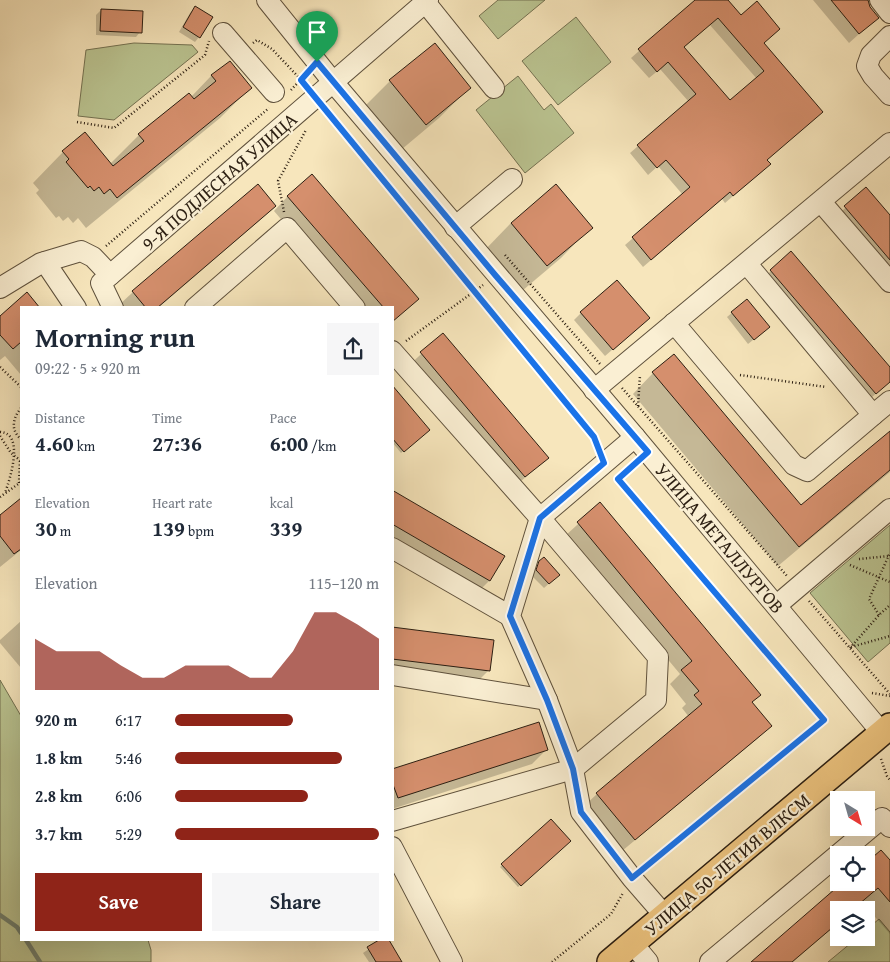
<!DOCTYPE html>
<meta charset="utf-8">
<style>
body{margin:0;font-family:"Gentium Book Plus",serif;background:#f6f6f7;color:#1f2937;height:100vh;display:flex;flex-direction:column;font-size:19px;white-space:nowrap}
*{box-sizing:border-box;margin:0}
p{font-size:16px;color:#747a83}
.icon{flex:none;width:28px;height:28px;fill:none;stroke:currentColor;stroke-width:2;stroke-linecap:round;stroke-linejoin:round}
.map{position:relative;flex:1;overflow:hidden}
.drawer{position:absolute;left:20px;top:306px;width:374px;height:635px;display:flex;flex-direction:column;background:#fff;border-radius:0px;box-shadow:0 5px 20px #0002}
.drawer>*{flex:none}
.needle{width:32px;rotate:143deg}
.fabs{position:absolute;left:830px;top:791px;display:grid;gap:10px}
.fabs a{display:grid;place-items:center;width:45px;height:45px;border-radius:0px;background:#fff;box-shadow:0 5px 20px #0002;font-size:25px}
.pin{position:absolute;display:grid;place-items:center;width:42px;height:42px;color:#fff;margin:-51px -21px;border-radius:50% 50% 50% 0;rotate:-45deg;box-shadow:0 0 5px #0007}
.pin .icon{rotate:45deg}
.round{display:grid;place-items:center;flex:none;width:52px;height:52px;border-radius:0px;background:#f6f6f7}
.overview{display:flex;align-items:center;justify-content:space-between;height:85px;padding:0 15px}
h1{font-size:28px;font-weight:800;line-height:38px}
.figures{display:grid;grid-template-columns:repeat(3,1fr);gap:8px;height:85px;padding:5px 15px}
.figures div{display:grid;align-content:center}
.figures b{font-size:21px;font-weight:800}
.figures small{font-size:14px;font-weight:400}
.figures p{font-size:14px}
.chart{height:140px;padding:10px 15px}
.chart p{display:flex;justify-content:space-between}
.chart svg{width:100%;height:90px;margin-top:5px;fill:#8f2418;opacity:.7}
.primary-button{display:flex;gap:10px;margin-top:auto;padding:10px 15px}
.primary-button a{flex:1;height:58px;border-radius:0px;background:#8f2418;color:#fff;font-size:20px;font-weight:800;line-height:58px;text-align:center}
.primary-button a+a{background:#f6f6f7;color:#1f2937}
ul{padding:0 15px;list-style:none;font-size:16px}
li{display:grid;grid-template-columns:80px 60px 1fr;align-items:center;height:38px}
li i{height:12px;border-radius:6px;background:#8f2418}
.map>svg:first-child{display:block}
</style>
<div class="map">
<svg width="890" height="962" viewBox="0 0 890 962">
<rect width="100%" height="100%" fill="#f7e6bc"/>
<filter id="stains"><feTurbulence type="fractalNoise" baseFrequency=".004" numOctaves="4"/><feColorMatrix values="0 0 0 0 .2 0 0 0 0 .09 0 0 0 0 .02 0 0 0 .5 -.17"/></filter>
<radialGradient id="worn" r=".72"><stop offset=".6" stop-color="#630" stop-opacity="0"/><stop offset="1" stop-color="#630" stop-opacity=".3"/></radialGradient>
<g fill="#bbc592" stroke="#747252">
<path d="M498 0H545L498 39 479 16Z"/>
<path d="M576 17 611 62 558 105 522 61Z"/>
<path d="M134 43 192 45 198 52 114 120 78 116 86 50Z"/>
<path d="M518 76 544 110 551 104 574 133 525 173 476 110Z"/>
<path d="M890 525V643L868 662 810 593Z"/>
<path d="M0 680 21 716V940H148L151 950V962H0Z"/>
<path d="M879 919 890 932V962H828L857 938H866V930Z"/>
</g>
<g fill="#0003" fill-rule="evenodd">
<path d="M697 0H726L821 112 766 160 762 171 725 203 722 199 643 267 625 245 683 195 658 166 648 175 630 153 689 102 660 69 649 78 631 58ZM710 25 757 79 730 102 683 48Z"/>
<path d="M813 0H867L869 7 877 18 849 43Z"/>
<path d="M195 8 199 37 195 42 179 32 190 13Z"/>
<path d="M101 10 140 32 136 37 96 35V15Z"/>
<path d="M230 63 250 88 220 118 86 228 78 218 73 223 68 217 63 221 59 216 56 218 36 193 39 190 33 183 63 152 110 164 139 135 191 97 211 76Z"/>
<path d="M390 81 469 88 439 118 395 155 359 112Z"/>
<path d="M257 186 275 206 260 220 158 308H119L118 306 133 292Z"/>
<path d="M866 189 890 217V292L830 222Z"/>
<path d="M288 196 418 299 392 322V308H357L274 211Z"/>
<path d="M511 223 591 227 561 258 516 296 481 254Z"/>
<path d="M771 271 890 369V381L861 407 756 285Z"/>
<path d="M27 294 21 308V375L5 356 0 360V318Z"/>
<path d="M746 301 763 332 748 344 727 317Z"/>
<path d="M581 313 641 325 605 356 574 320Z"/>
<path d="M443 334 547 458 510 491 406 368Z"/>
<path d="M653 373 801 507 890 432V472L778 566 633 394Z"/>
<path d="M392 399 428 430 401 453 392 442Z"/>
<path d="M392 492 504 556 489 581 475 595 392 547Z"/>
<path d="M21 500V550L0 567V517Z"/>
<path d="M600 504 759 695 751 703 770 726 757 739 622 851 584 806 597 794 689 717 682 708 686 704 670 684 680 674 565 536Z"/>
<path d="M544 559 553 580 544 588 532 576 535 567Z"/>
<path d="M21 621V668L0 643V640Z"/>
<path d="M392 629 489 670 474 685 392 675Z"/>
<path d="M546 750 532 764 392 809V770Z"/>
<path d="M551 821 569 841 518 887 500 867Z"/>
<path d="M890 862V934L862 902 853 910H839V922L793 962H753L866 882Z"/>
<path d="M382 940H387L400 962H369L363 953Z"/>
</g>
<g fill="none" stroke-linecap="round" stroke-linejoin="round">
<g stroke="#708070" stroke-width="4.5">
<path d="M0 915 17 927 21 933"/>
<path d="M26 940 40 962"/>
</g>
</g>
<g fill="#d58f6d" stroke="#2c1f12" fill-rule="evenodd">
<path d="M695 0H728L741 15 757 1 780 29 764 43 823 112 767 160 771 164 733 196 730 192 651 260 632 237 690 187 666 160 657 168 637 145 696 94 668 62 657 72 638 49ZM718 18 764 71 730 100 684 47Z"/>
<path d="M831 0H868L870 7 879 18 859 34Z"/>
<path d="M195 6 213 17 200 38 183 27Z"/>
<path d="M101 9 143 11 142 33 100 31Z"/>
<path d="M435 43 471 88 426 125 389 80Z"/>
<path d="M230 61 252 88 117 198 110 189 104 194 99 187 94 191 90 186 88 188 66 162 69 159 62 151 85 132 113 166 144 141 138 134 189 93 194 99 216 81 211 75Z"/>
<path d="M312 174 419 299 392 322V308H384L287 196Z"/>
<path d="M258 184 276 206 157 308H146L132 291Z"/>
<path d="M556 184 593 228 547 266 511 223Z"/>
<path d="M866 187 890 215V260L844 206Z"/>
<path d="M791 251 890 367V382L876 394 770 270Z"/>
<path d="M617 280 650 318 613 350 580 312Z"/>
<path d="M27 292 40 308H21V342L13 349 0 335V316Z"/>
<path d="M747 299 770 327 754 340 731 312Z"/>
<path d="M443 333 549 458 525 477 420 352Z"/>
<path d="M674 354 801 505 890 431V470L799 547 652 372Z"/>
<path d="M392 385 430 430 404 452 392 438Z"/>
<path d="M392 490 505 556 490 581 392 524Z"/>
<path d="M21 498V549L14 554 0 536V515Z"/>
<path d="M600 502 761 695 752 702 772 726 635 840 596 793 702 704 694 695 699 691 681 670 692 661 577 522Z"/>
<path d="M544 557 560 575 549 584 536 570 539 561Z"/>
<path d="M392 627 494 640 490 671 392 659Z"/>
<path d="M539 722 548 750 398 798 392 782V769Z"/>
<path d="M551 819 571 841 521 886 501 864Z"/>
<path d="M881 850 890 860V902L878 888 852 910H839V922L792 962H751L843 882H866V863Z"/>
<path d="M379 940H389L402 962H376L367 947Z"/>
</g>
<g fill="none" stroke-linecap="round" stroke-linejoin="round">
<g stroke="#5f513c" stroke-width="22">
<g id="minor">
<path d="M267 0 333 82 635 437 882 733"/>
<path d="M880 0 890 13"/>
<path d="M425 2 494 88"/>
<path d="M223 33 274 92"/>
<path d="M890 36 871 55 867 66 873 76 890 95"/>
<path d="M821 202 890 282"/>
<path d="M455 227 512 179"/>
<path d="M45 262 76 308"/>
<path d="M0 288 41 263 81 251 93 257 110 275"/>
<path d="M113 308 101 283 428 0"/>
<path d="M195 308 287 228 355 308"/>
<path d="M674 323 794 465 807 471 873 415 747 264"/>
<path d="M392 351 540 518 658 657 656 700 573 769 392 821"/>
<path d="M594 390 890 143"/>
<path d="M873 415 890 401"/>
<path d="M635 437 540 518 510 616 547 700 573 769 581 812 632 878 665 916"/>
<path d="M392 548 510 616"/>
<path d="M777 605 890 509"/>
<path d="M392 675 547 700"/>
<path d="M392 847 452 962"/>
<path d="M633 944 648 962"/>
<path d="M710 962 882 818 890 827"/>
</g>
</g>
<g stroke="#2c1f12" stroke-width="28">
<path id="major" d="M610 962 890 726"/>
</g>
<g stroke="#2c1f12" stroke-width="2.5" stroke-dasharray="1 2.5" stroke-linecap="butt">
<path d="M253 43 257 40 272 49 306 85"/>
<path d="M291 90 306 74"/>
<path d="M327 110 594 437 598 446"/>
<path d="M77 122 114 128 205 55 209 41"/>
<path d="M284 212 278 181 306 130"/>
<path d="M106 246 269 108"/>
<path d="M505 255 600 364"/>
<path d="M406 341 483 285"/>
<path d="M0 367 21 387"/>
<path d="M740 375 826 387"/>
<path d="M622 388 787 576"/>
<path d="M638 406 640 375"/>
<path d="M21 408C13 418 10 430 21 439"/>
<path d="M0 432C25 433 10 479 5 493"/>
<path d="M0 436 11 453 21 461"/>
<path d="M636 463 618 479 824 719 644 868"/>
<path d="M19 483 20 460"/>
<path d="M0 497 21 482"/>
<path d="M859 559 889 556"/>
<path d="M850 565 890 582"/>
<path d="M809 601 890 694"/>
<path d="M879 615 869 599 890 553"/>
<path d="M851 647 890 636"/>
<path d="M850 648 879 615 890 605"/>
<path d="M872 693 890 696"/>
<path d="M881 759 887 776 890 780"/>
<path d="M552 962 611 914 623 893"/>
</g>
<use href="#minor" stroke="#faefd3" stroke-width="20"/>
<use href="#major" stroke="#ecc37e" stroke-width="25"/>
</g>
<g fill="none" stroke-linecap="round" stroke-linejoin="round">
<g stroke="#fff" stroke-width="10">
<path id="route" d="M317 62 496 276 648 452 618 479 824 720 632 878 581 812 573 769 547 700 510 616 540 518 604 463 594 437 301 80Z"/>
</g>
<use href="#route" stroke="#1a73e8" stroke-width="6"/>
</g>
<g text-anchor="middle" stroke-width="4.5" stroke-linejoin="round" paint-order="stroke">
<g font-size="19" fill="#2c1f12" stroke="#faefd3">
<text transform="translate(219 181) rotate(-41)" y="7">9-Я ПОДЛЕСНАЯ УЛИЦА</text>
<text transform="translate(720 538) rotate(50)" y="7">УЛИЦА МЕТАЛЛУРГОВ</text>
<text transform="translate(727 864) rotate(-40)" y="7">УЛИЦА 50-ЛЕТИЯ ВЛКСМ</text>
</g>
</g>
<rect width="100%" height="100%" filter="url(#stains)"/>
<rect width="100%" height="100%" fill="url(#worn)"/>
</svg>
<div class="fabs">
<a><svg class="needle" viewBox="-14 -14 28 28"><path d="M0-13l5 13h-10z" fill="#e53935"/><path d="M0 13l5-13h-10z" fill="#747a83"/></svg></a>
<a><svg class="icon" aria-label="locate" viewBox="0 0 24 24"><circle cx="12" cy="12" r="6"/><path d="M12 2v4M12 18v4M2 12h4M18 12h4"/></svg></a>
<a><svg class="icon" aria-label="layers" viewBox="0 0 24 24"><path d="M12 4l9 5-9 5-9-5zM3 14l9 5 9-5"/></svg></a>
</div>
<div class="pin" style="left:317px;top:62px;background:#1e9e55"><svg class="icon" aria-label="arrive" viewBox="0 0 24 24"><path d="M6 21V4h12l-3 4 3 4H6"/></svg></div>
<section class="drawer">
<div class="overview"><div><h1>Morning run</h1><p>09:22 · 5 × 920 m</p></div><a class="round"><svg class="icon" aria-label="share" viewBox="0 0 24 24"><path d="M12 15V3M7 8l5-5 5 5M5 13v7h14v-7"/></svg></a></div>
<div class="figures">
<div><p>Distance</p><b>4.60<small> km</small></b></div>
<div><p>Time</p><b>27:36</b></div>
<div><p>Pace</p><b>6:00<small> /km</small></b></div>
</div>
<div class="figures">
<div><p>Elevation</p><b>30<small> m</small></b></div>
<div><p>Heart rate</p><b>139<small> bpm</small></b></div>
<div><p>kcal</p><b>339</b></div>
</div>
<div class="chart"><p><span>Elevation</span>115–120 m</p>
<svg viewBox="0 0 160 44" preserveAspectRatio="none"><path d="M0 44V19L10 25L20 25L30 25L40 32L50 38L60 38L70 32L80 32L90 32L100 38L110 38L120 25L130 6L140 6L150 12L160 19V44z"/></svg>
</div>
<ul>
<li><b>920 m</b>6:17<i style="width:58%"></i></li>
<li><b>1.8 km</b>5:46<i style="width:82%"></i></li>
<li><b>2.8 km</b>6:06<i style="width:65%"></i></li>
<li><b>3.7 km</b>5:29<i style="width:100%"></i></li>
</ul>
<div class="primary-button"><a>Save</a><a>Share</a></div>
</section>
</div>
